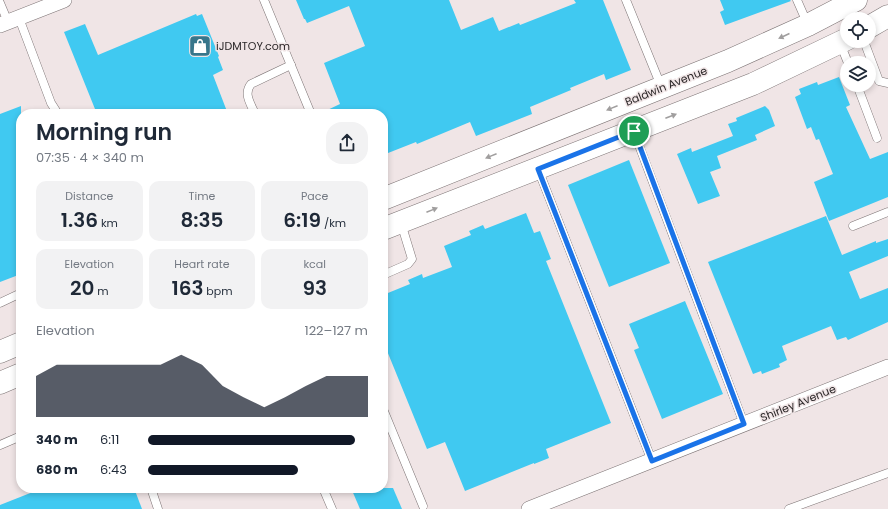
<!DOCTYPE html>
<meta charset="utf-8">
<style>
body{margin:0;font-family:Poppins,sans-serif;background:#f2f2f3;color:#1f2937;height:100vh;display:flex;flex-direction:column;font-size:15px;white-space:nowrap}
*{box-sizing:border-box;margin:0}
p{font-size:13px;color:#747a83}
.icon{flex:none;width:22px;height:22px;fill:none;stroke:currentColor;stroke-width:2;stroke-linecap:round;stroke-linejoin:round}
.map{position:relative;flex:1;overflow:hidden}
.side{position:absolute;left:16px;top:109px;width:372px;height:384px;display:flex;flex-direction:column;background:#fff;border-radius:16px;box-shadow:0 2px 6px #0003}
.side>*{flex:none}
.buttons{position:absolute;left:840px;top:12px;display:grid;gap:8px}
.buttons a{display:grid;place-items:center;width:36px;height:36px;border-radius:50%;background:#fff;box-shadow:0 2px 6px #0003;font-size:20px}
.pin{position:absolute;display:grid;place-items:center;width:34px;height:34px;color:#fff;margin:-17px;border:2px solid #fff;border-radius:50%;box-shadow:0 1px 4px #0007}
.round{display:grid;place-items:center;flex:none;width:42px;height:42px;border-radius:16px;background:#f2f2f3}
.headline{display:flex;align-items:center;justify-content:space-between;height:68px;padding:0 20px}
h1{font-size:22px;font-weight:600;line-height:30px}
.metrics{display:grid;grid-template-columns:repeat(3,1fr);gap:6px;height:68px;padding:4px 20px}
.metrics div{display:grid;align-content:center;border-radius:10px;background:#f2f2f3;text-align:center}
.metrics b{font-size:20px;font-weight:600}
.metrics small{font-size:11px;font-weight:400}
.metrics p{font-size:11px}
.chart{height:112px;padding:8px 20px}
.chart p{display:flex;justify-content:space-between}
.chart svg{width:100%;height:72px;margin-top:4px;fill:#111827;opacity:.7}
ul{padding:0 20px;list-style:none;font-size:13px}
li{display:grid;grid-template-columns:64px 48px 1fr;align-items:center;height:30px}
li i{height:10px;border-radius:5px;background:#111827}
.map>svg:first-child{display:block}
</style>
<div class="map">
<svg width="888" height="509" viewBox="0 0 888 509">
<rect width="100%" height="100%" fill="#f0e5e6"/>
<g fill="#40c9f1">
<path d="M296 0H449L461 30 493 17 499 31 519 23 520 25 576 3 574 0H603L631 70 606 80 604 74 570 88 571 90 530 107 532 114 476 136 470 122 417 144 416 142 383 155V114H319L340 104 324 63 365 46 349 6 307 23 305 19H304Z"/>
<path d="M720 0H790L791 1 725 25 720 12 724 10Z"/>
<path d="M196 14 197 16 202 14 219 56 218 57 223 70 213 75 228 114H97L64 32 85 24 98 55Z"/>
<path d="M839 77 850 105 846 107 870 159 888 152V197L829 221 814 182 833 174 819 139 816 140 811 127 807 129 795 97 801 94 799 89 817 82 818 85Z"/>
<path d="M21 106V274L0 282V114Z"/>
<path d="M765 106 769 110 775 126 755 135 757 140 717 156 721 168 710 172 720 196 698 204 677 154 691 148 692 152 733 136 728 124 737 121 736 118Z"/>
<path d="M629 160 670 263 609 287 568 185Z"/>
<path d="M526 213 534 233 540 231 551 259 546 261 611 423 546 449 549 458 534 464V463L465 491 445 442 427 449 383 341V295L410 284 408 280 422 274 423 278 452 267 444 246 471 235 469 231 483 225 485 229Z"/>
<path d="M826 216 842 255 876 241V243L888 239V256L849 272 860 299 888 288V322L848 340 846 337 837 340 831 326 782 346 787 360 779 364 780 367 762 374 761 371 753 374 708 262Z"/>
<path d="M685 301 723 394 662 419 634 350 639 348 629 324Z"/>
<path d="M43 488H134L142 509H0V505Z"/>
<path d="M351 488H393L402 509H360Z"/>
</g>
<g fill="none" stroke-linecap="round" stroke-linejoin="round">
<g stroke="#7d7475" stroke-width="9">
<g id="lane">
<path d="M264 0 311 114"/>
<path d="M626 0 661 86"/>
<path d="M797 0 808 25"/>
<path d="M0 3 8 22"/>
<path d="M19 18 51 103 58 114"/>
<path d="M864 41 879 81 888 83"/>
<path d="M840 43 848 63"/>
<path d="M857 85 877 138"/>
<path d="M255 114C251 104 243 94 251 84L291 65"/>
<path d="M634 132 744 424"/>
<path d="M538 169 652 461"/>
<path d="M853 226 888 212"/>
<path d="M383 275 408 264 412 259 401 223"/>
<path d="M0 303 21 293"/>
<path d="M383 409 423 506"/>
<path d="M0 445 21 436"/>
<path d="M151 488 158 509"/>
<path d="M323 488 332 509"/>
<path d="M789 509 888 473"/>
</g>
</g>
<g stroke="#7d7475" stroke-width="16">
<g id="street">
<path d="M0 25 64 0"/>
<path d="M529 509 888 367"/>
</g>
</g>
<g stroke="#7d7475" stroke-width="23">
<g id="secondary">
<path d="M869 27 888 16"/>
<path d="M383 199 728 61 808 25 856 0"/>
<path d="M383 229 753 84 847 39"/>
<path d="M0 352 21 343"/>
<path d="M0 383 21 374"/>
</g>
</g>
<use href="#lane" stroke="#fff" stroke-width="8"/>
<use href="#street" stroke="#fff" stroke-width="15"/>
<use href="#secondary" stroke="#fff" stroke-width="22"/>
</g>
<defs><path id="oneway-solid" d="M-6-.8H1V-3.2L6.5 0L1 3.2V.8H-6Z"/></defs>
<g fill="#a09e9e">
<use href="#oneway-solid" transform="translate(784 36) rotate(156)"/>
<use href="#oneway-solid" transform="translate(612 108) rotate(158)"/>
<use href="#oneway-solid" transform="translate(671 116) rotate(-21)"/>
<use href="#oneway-solid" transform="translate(491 156) rotate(158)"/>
<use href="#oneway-solid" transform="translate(432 210) rotate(-22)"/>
</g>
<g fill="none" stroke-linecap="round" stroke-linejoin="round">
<g stroke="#fff" stroke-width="8">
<path id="route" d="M634 131 744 424 652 461 538 169Z"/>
</g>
<use href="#route" stroke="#1a73e8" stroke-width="5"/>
</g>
<defs>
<g id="shop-square" transform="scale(1.15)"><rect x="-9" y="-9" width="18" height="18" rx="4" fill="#37768b" stroke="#f0e5e6"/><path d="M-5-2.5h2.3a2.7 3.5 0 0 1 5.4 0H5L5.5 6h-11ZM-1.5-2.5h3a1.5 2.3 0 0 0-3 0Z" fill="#fff"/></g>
</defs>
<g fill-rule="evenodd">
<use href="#shop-square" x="200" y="46"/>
</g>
<g text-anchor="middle" stroke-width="3" stroke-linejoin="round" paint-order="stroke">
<g font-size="11" fill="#2b2728" stroke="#f0e5e6" text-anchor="start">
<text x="216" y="50">iJDMTOY.com</text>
</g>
<g font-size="11" fill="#2b2728" stroke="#f0e5e6">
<text transform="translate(666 86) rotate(-22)" y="4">Baldwin Avenue</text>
<text transform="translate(798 403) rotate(-22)" y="4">Shirley Avenue</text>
</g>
</g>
</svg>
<div class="buttons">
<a><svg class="icon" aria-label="locate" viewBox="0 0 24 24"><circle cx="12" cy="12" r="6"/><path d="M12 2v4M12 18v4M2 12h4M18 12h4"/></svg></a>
<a><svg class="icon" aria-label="layers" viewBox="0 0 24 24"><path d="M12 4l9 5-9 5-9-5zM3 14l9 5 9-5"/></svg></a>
</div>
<div class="pin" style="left:634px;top:131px;background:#1e9e55"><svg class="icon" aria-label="arrive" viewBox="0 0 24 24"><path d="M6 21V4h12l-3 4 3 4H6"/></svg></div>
<section class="side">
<div class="headline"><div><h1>Morning run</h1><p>07:35 · 4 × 340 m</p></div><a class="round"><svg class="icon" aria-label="share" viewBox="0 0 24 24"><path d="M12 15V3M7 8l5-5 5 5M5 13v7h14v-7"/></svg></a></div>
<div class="metrics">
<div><p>Distance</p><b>1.36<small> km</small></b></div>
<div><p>Time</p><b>8:35</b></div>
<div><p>Pace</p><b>6:19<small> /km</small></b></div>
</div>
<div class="metrics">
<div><p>Elevation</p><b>20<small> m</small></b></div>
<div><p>Heart rate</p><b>163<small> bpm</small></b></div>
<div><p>kcal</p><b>93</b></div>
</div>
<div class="chart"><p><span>Elevation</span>122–127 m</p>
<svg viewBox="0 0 160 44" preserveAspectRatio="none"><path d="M0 44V19L10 12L20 12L30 12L40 12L50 12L60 12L70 6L80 12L90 25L100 32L110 38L120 32L130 25L140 19L150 19L160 19V44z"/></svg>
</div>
<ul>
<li><b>340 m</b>6:11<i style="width:94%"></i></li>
<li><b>680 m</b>6:43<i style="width:68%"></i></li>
</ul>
</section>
</div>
